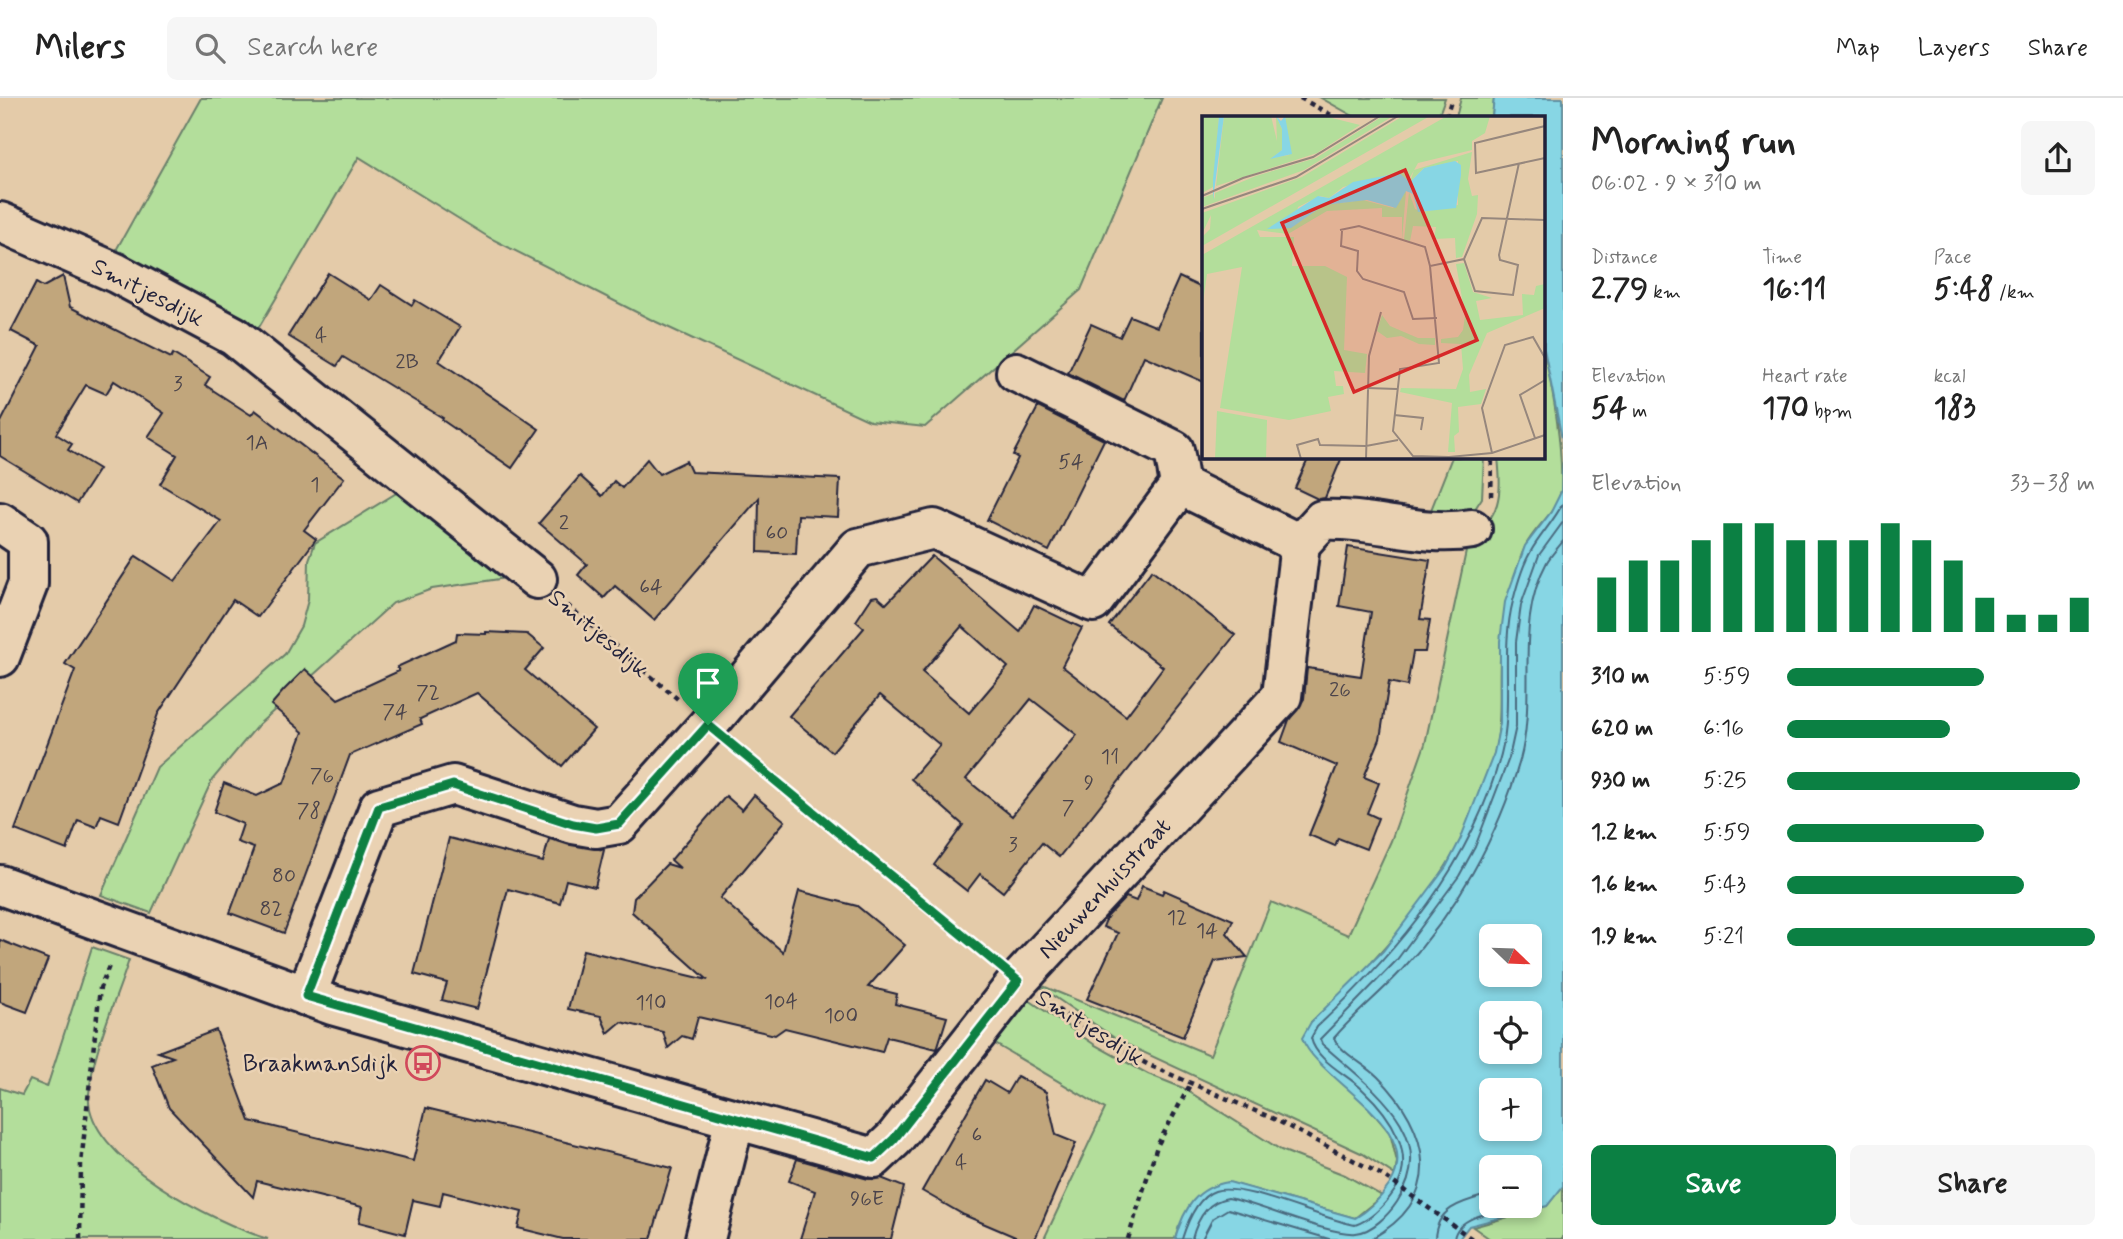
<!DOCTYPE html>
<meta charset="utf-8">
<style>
body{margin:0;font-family:Mynerve,sans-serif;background:#f6f6f6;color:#222;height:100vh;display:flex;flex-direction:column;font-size:26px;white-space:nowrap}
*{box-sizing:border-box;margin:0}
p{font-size:23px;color:#767676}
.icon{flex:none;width:38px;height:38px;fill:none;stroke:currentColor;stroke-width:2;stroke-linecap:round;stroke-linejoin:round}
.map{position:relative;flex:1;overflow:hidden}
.details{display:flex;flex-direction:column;background:#fff;width:560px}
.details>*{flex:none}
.needle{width:46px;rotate:113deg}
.controls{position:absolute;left:1479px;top:826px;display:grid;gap:14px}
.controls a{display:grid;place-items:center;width:63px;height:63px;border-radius:10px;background:#fff;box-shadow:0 4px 10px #0003;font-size:35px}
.pin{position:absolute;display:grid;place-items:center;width:60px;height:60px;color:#fff;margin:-72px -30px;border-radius:50% 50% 50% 0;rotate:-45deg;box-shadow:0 0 7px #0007}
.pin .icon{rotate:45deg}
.round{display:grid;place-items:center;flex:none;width:74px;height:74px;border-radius:10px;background:#f6f6f6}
.headline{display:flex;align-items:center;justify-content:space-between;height:119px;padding:0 28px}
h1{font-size:38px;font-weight:700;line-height:52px}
.stats{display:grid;grid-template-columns:repeat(3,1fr);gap:10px;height:119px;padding:7px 28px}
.stats div{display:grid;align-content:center}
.stats b{font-size:30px;font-weight:700}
.stats small{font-size:19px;font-weight:400}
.stats p{font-size:19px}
.chart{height:196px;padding:14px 28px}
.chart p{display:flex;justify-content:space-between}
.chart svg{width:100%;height:126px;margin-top:7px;stroke:#0b8043;stroke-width:6}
.primary-button{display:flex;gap:14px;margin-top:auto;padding:14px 28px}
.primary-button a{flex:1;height:80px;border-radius:10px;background:#0b8043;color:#fff;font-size:28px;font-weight:700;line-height:80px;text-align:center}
.primary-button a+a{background:#f6f6f6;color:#222}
ul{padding:0 28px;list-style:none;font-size:23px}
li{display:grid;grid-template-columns:112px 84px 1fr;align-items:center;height:52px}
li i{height:18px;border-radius:9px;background:#0b8043}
header{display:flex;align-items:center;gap:42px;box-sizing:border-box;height:98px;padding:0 35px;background:#fff;border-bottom:2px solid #e0e0e0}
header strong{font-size:33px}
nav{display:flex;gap:38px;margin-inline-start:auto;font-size:24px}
.search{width:490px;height:63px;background:#f6f6f6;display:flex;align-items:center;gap:18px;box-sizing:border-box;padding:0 24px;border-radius:10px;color:#767676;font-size:26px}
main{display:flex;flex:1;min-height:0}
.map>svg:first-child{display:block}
</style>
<header>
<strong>Milers</strong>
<div class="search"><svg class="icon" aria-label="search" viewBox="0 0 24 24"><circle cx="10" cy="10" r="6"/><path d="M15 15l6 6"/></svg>Search here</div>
<nav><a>Map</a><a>Layers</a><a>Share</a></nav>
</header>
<main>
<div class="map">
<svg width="1563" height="1141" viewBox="0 0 1563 1141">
<rect width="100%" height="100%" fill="#e4cba9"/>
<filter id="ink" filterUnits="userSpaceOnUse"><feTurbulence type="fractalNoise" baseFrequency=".0143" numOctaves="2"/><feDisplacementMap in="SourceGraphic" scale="14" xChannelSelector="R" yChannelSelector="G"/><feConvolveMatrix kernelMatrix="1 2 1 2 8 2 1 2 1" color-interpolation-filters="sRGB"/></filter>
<g filter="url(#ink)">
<g fill="#b3de9b" stroke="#6a806b" stroke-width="2">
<path d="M201 0H1162L1081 192 925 329 870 323 650 221 490 140 359 59 255 236 189 190 115 154Z"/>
<path d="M1321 0H1445L1438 19H1355Z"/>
<path d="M1461 0H1494L1492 19H1456Z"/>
<path d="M1544 251C1553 296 1563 345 1561 392 1557 415 1534 429 1525 449 1514 472 1511 502 1505 526 1494 567 1505 610 1495 652 1470 761 1391 851 1311 924L1325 970 1359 998 1390 1035 1397 1064 1395 1077 1363 1056 1119 943 1033 884 1210 957 1271 804 1348 837 1391 743 1425 646 1468 444C1501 417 1502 399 1498 359H1544Z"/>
<path d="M1452 359H1484L1482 400 1471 417 1427 422Z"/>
<path d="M403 391 506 480 432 491 393 505 258 627 212 682 151 815 101 797 157 669 285 556 301 528 308 502 309 462 315 445Z"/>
<path d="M92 849 129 862C115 905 93 951 89 996 83 1060 218 1126 268 1141H0V990L22 997 30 982 47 989Z"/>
<path d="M1023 898 1095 947 1148 976 1183 990 1281 1052 1345 1077 1382 1098 1355 1120 1228 1084 1179 1128 1175 1141H1044L1105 1011 992 944Z"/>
<path d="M1563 1088V1141H1490L1473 1129 1547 1108Z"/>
</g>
<g fill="#87d6e4" stroke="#5f8ea0" stroke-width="2" fill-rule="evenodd">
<path d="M1494 0H1563V346L1544 251V19H1492Z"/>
<path d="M1563 364V1088L1547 1108 1469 1128 1459 1141H1175C1184 1110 1196 1089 1229 1084L1355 1120C1370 1112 1380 1101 1390 1086 1427 1027 1317 983 1302 940L1311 924 1383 853 1446 769 1460 742 1494 655 1500 625V543L1505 504 1525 448 1551 414 1561 394ZM1491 838H1530V877H1491ZM1491 915H1530V954H1491ZM1491 992H1530V1031H1491ZM1491 1069H1530V1108H1491Z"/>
</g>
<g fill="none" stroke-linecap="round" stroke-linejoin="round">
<g stroke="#4a6a7f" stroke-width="2">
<path d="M1182 1141C1187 1125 1197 1099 1215 1093 1243 1084 1321 1121 1355 1127 1372 1121 1385 1107 1395 1092 1417 1056 1390 1017 1363 992 1347 976 1316 963 1311 940L1317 929C1398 853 1472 766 1501 656 1514 606 1500 553 1513 503 1517 487 1522 468 1531 453 1540 437 1554 423 1563 405"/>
<path d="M1192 1141C1197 1122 1207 1103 1228 1100 1260 1106 1330 1138 1356 1135 1372 1134 1389 1116 1397 1104 1443 1035 1367 987 1322 946L1320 941 1396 863 1459 778 1475 749 1509 660 1516 628V544L1521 507 1539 457 1563 424"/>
<path d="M1202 1141 1213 1120 1228 1111 1329 1141"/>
<path d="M1371 1141C1446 1100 1430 1031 1378 979 1365 966 1342 956 1334 940 1354 916 1380 896 1401 873 1456 814 1498 739 1520 662 1538 597 1513 526 1547 464 1551 457 1558 450 1563 443"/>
<path d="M1435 1141C1436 1108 1466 1103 1491 1096"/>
<path d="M1454 1141C1457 1116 1501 1113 1521 1108"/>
</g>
</g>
<g fill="#c1a67c" stroke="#22223b" stroke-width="2" fill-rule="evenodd">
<path d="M328 175 371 202 381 187 412 207 415 202 460 229 439 263 539 331 512 370 442 322 443 320 343 259 337 268 288 238Z"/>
<path d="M63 178 70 209 171 260 173 256 210 279 205 287 251 317 255 312 344 380 304 432 316 441 258 519 233 502 158 616 119 724 101 717 96 729 78 722 67 752 15 732 75 572 65 566 136 458 175 483 221 423 160 386 177 357 148 339 164 315 114 283 106 296 86 287 56 336 72 346 68 352 99 371 77 405 0 358V326L40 248 11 233 36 185 43 189Z"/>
<path d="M1179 179 1204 191V284L1144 258 1124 303 1068 275 1091 226 1120 239 1130 218 1157 229Z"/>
<path d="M1038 309 1104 342 1049 453 987 422 1018 360 1013 357Z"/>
<path d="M1309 359H1342L1325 400 1318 401 1295 390Z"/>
<path d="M647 361 659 376 686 363 691 374 840 381 838 419 798 417 796 456 758 454 759 400 654 522 615 488 604 500 578 477 587 466 539 425 580 378 602 398 614 383 622 390Z"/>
<path d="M1348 449 1430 462 1420 521 1430 522 1425 554H1413L1407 588 1389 584 1380 641 1364 679 1379 685 1367 715 1378 720 1366 751 1338 740 1335 748 1309 737 1337 668 1281 644 1289 622 1304 601 1307 570 1361 578 1371 514 1339 508Z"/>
<path d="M932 458 1020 534 1034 507 1082 530 1062 568 1126 618 1163 569 1109 527 1152 472 1235 537 1059 759 1042 745 1003 794 980 776 967 793 934 767 963 727 911 681 940 647 880 597 832 654 789 618 864 530 856 523 872 499 877 498 886 506ZM962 528 1008 569 969 615 922 574ZM1031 601 1077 637 1012 718 966 681Z"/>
<path d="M486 534 527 536 544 550 525 572 594 631 562 668 477 595 420 621 422 626 350 657 284 835 230 815 254 750 237 744 243 726 214 714 224 685 257 698 284 685 303 634 271 607 284 592 305 571 338 601 399 573 397 569 456 542 457 535 486 536Z"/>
<path d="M754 697 785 723 720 800 783 854 799 793 857 808 905 847 868 889 897 896 895 906 947 919 937 951 887 939 882 954 785 930 775 937 698 919 692 941 682 938 668 950 663 934 621 924 608 935 601 918 568 911 583 852 708 882 632 814 634 800 667 766 680 770 671 762 726 698 742 712Z"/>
<path d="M449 740 543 764 549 741 604 752 595 789 566 782 560 805 508 791 477 911 442 902 447 885 414 876Z"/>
<path d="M1142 788 1162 796 1164 792 1233 822 1227 835 1247 859 1215 863 1183 939 1087 901 1118 835 1103 829 1107 819 1126 799 1136 803Z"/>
<path d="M0 842 48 861 27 914 0 904Z"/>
<path d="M216 932 250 1023 413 1063 426 1010 672 1070 651 1141H563L518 1130 522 1114 443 1094 440 1108 413 1102 405 1136 359 1124 362 1109 257 1083 253 1099 169 1010 152 967 173 959 158 954Z"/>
<path d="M1017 978 1046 994 1056 1037 1076 1045 1035 1141H1020L964 1117 922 1093 985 982 1007 995Z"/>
<path d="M797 1061 868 1081 881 1080 904 1089 891 1141H800L815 1093 789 1083Z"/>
</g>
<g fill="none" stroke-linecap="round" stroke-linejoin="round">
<g stroke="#22223b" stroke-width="44">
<g id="minor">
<path d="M0 124 116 175 234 238 537 481"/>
<path d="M1180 387 1300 446"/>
<path d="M0 424 28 443V486L0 559"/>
<path d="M0 787 332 907 735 1021 705 1141"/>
<path d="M306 898 379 709 453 687 573 726 596 730 619 726 708 627 858 450 934 431 1093 504 1180 387 1174 352 1016 274"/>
<path d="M735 1021 874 1060 894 1041 1018 883 1282 598 1300 446 1322 422C1372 419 1423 440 1472 431"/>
</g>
</g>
<g stroke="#22223b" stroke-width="4.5" stroke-dasharray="5 5" stroke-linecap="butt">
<path d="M1300 0 1335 19"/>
<path d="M1446 19 1452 0"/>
<path d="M1491 398 1492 359"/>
<path d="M567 507 680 603"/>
<path d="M738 651 990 860"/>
<path d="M1049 906 1113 948 1149 967 1274 1021 1384 1078 1472 1141"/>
<path d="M80 1141 81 1066 100 890 109 868"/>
<path d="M1128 1141 1157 1048 1191 985"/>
</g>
<use href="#minor" stroke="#ead2b3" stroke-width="38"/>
</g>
</g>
<g fill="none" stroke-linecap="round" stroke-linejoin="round" filter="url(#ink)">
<g stroke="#fff" stroke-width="14">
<path id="route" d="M708 627 1018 883 894 1041 874 1060 306 898 379 709 453 687 573 726 596 730 619 726Z"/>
</g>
<use href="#route" stroke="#0b8043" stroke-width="9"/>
</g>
<defs>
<g id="bus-ring" transform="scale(1.75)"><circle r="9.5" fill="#ead2b3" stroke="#d1495b" stroke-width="1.5"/><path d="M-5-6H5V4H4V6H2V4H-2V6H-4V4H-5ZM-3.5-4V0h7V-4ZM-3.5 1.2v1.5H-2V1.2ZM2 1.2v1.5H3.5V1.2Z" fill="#d1495b"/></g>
</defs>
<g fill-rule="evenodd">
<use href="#bus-ring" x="423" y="965"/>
</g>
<g text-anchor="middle" stroke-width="5" stroke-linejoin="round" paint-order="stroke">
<g font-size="21" fill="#4a434b">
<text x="321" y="244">4</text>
<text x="407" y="270">2B</text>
<text x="178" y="292">3</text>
<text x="257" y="351">1A</text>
<text x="1071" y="370">54</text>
<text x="315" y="393">1</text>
<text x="564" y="431">2</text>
<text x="777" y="441">60</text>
<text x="651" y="495">64</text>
<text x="1340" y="598">26</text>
<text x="428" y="601">72</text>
<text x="395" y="620">74</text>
<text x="1110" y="665">11</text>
<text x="322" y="684">76</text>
<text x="1089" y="691">9</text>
<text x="1068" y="716">7</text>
<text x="309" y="719">78</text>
<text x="1013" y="753">3</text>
<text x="284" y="784">80</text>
<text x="271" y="817">82</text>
<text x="1177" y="826">12</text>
<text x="1207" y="839">14</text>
<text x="781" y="910">104</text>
<text x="651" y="911">110</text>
<text x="841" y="924">100</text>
<text x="977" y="1043">6</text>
<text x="961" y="1071">4</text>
<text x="867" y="1107">96E</text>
</g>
<g font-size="24" fill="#22223b" stroke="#ead2b3">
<text transform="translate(148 194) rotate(27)" y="8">Smitjesdijk</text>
<text transform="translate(599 535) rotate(40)" y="8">Smitjesdijk</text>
<text transform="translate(1104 790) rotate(-47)" y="8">Nieuwenhuisstraat</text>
<text transform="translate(1090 929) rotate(32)" y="8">Smitjesdijk</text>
</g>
<g font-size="24" fill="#22223b" stroke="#ead2b3" text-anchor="end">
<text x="398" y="973">Braakmansdijk</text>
</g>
</g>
<g transform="translate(1202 18)">
<rect width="343" height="343" fill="#e4cba9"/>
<path d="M0 0H17L11 71 0 77ZM22 0H69L75 25 74 0 80 13V34L70 42 87 39 83 0H122L158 9 115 37 14 70ZM181 0H191L102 54 0 91V82L11 78 13 83V77L54 60 114 42ZM201 0H228L0 130V121L8 113 9 99 0 118V97L100 61ZM245 0H288L283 17 270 25V34L216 47 206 65 193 57 141 71 127 82 118 80 96 91 91 110 122 89 161 84 191 92 204 75 200 124V101H180V92L125 95 86 118 55 114 58 121H92L90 150H123L145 161 142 234 165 238 163 257 132 255 134 270H141L142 278 126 281 129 295 87 304 18 292 40 151 5 158 0 194V139ZM270 36 266 63 270 80 276 79 275 98 260 141 254 142 253 122 232 123 234 111 211 110 208 125 202 124 207 76 213 93 220 96 256 89V45L222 52 208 66 212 54ZM262 147 271 176 290 182 274 185 278 204 321 199 320 178 332 179 334 170 343 168V192L285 217 267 259 268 276 284 273 279 288 256 291 257 316 252 320 253 336H246L250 287 198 276 199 272 254 273 261 253 259 228 239 227V223L256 221 261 214 263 199 254 148ZM180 199 188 210 216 222H233V229L217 228 199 220 185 222 175 215ZM15 295 65 304 64 343H13Z" fill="#b3de9b"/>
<path d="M17 0H22L11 84V63ZM74 0 79 5 83 0 90 38 68 43 80 34V13ZM253 45 259 49V59L254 92 216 96 211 78 204 75 194 92 165 84 122 89 89 112 65 113 116 80 127 82 151 66 197 57 208 66 222 52Z" fill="#87d6e4"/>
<path fill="none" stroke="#96877d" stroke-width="2" d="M343 10 273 27 274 57 343 42M0 80 41 62 111 41 178 0M0 93 94 61 196 0M343 104 280 102 262 143 228 150 237 247 198 253 191 315 211 340 247 341 290 337 343 319M138 114 157 110 223 131 228 150M140 115 139 130 156 135 155 155 161 163 202 176 211 203 235 202M262 143 273 175 311 179 316 149 298 144 297 139 317 47M165 272 195 273M192 299 221 302 219 314M333 322 318 279 343 264M290 337 280 292 303 229 331 221 343 242M99 343 95 329 116 323 118 329 164 330 196 324M164 343 167 240 179 196"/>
<path fill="#d62828" fill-opacity="0.15" stroke="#d62828" stroke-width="3.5" d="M203 54 275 224 152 276 80 107Z"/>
<rect width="343" height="343" fill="none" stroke="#22223b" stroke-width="3.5"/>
</g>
</svg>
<div class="controls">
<a><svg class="needle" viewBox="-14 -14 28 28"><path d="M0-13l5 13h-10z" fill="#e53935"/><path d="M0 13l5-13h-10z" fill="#767676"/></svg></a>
<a><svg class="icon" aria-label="locate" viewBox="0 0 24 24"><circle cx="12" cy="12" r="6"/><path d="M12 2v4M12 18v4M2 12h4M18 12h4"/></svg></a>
<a>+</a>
<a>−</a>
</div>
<div class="pin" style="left:708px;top:627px;background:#1e9e55"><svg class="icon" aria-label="arrive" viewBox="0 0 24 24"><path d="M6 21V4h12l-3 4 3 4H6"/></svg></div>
</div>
<section class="details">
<div class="headline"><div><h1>Morning run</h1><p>06:02 · 9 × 310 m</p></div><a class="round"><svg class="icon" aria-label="share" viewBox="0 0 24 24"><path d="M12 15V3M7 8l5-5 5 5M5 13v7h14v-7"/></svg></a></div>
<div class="stats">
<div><p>Distance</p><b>2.79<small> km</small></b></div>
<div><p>Time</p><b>16:11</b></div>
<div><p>Pace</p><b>5:48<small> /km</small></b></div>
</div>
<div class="stats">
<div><p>Elevation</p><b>54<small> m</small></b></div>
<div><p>Heart rate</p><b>170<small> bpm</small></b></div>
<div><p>kcal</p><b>183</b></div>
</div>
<div class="chart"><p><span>Elevation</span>33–38 m</p>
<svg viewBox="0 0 160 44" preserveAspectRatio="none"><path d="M5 44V25M15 44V19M25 44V19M35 44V12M45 44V6M55 44V6M65 44V12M75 44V12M85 44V12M95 44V6M105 44V12M115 44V19M125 44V32M135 44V38M145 44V38M155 44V32"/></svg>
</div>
<ul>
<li><b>310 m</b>5:59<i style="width:64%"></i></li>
<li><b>620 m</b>6:16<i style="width:53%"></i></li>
<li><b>930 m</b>5:25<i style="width:95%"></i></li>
<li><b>1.2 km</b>5:59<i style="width:64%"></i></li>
<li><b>1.6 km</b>5:43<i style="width:77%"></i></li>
<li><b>1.9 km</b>5:21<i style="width:100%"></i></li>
</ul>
<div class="primary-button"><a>Save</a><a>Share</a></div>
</section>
</main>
